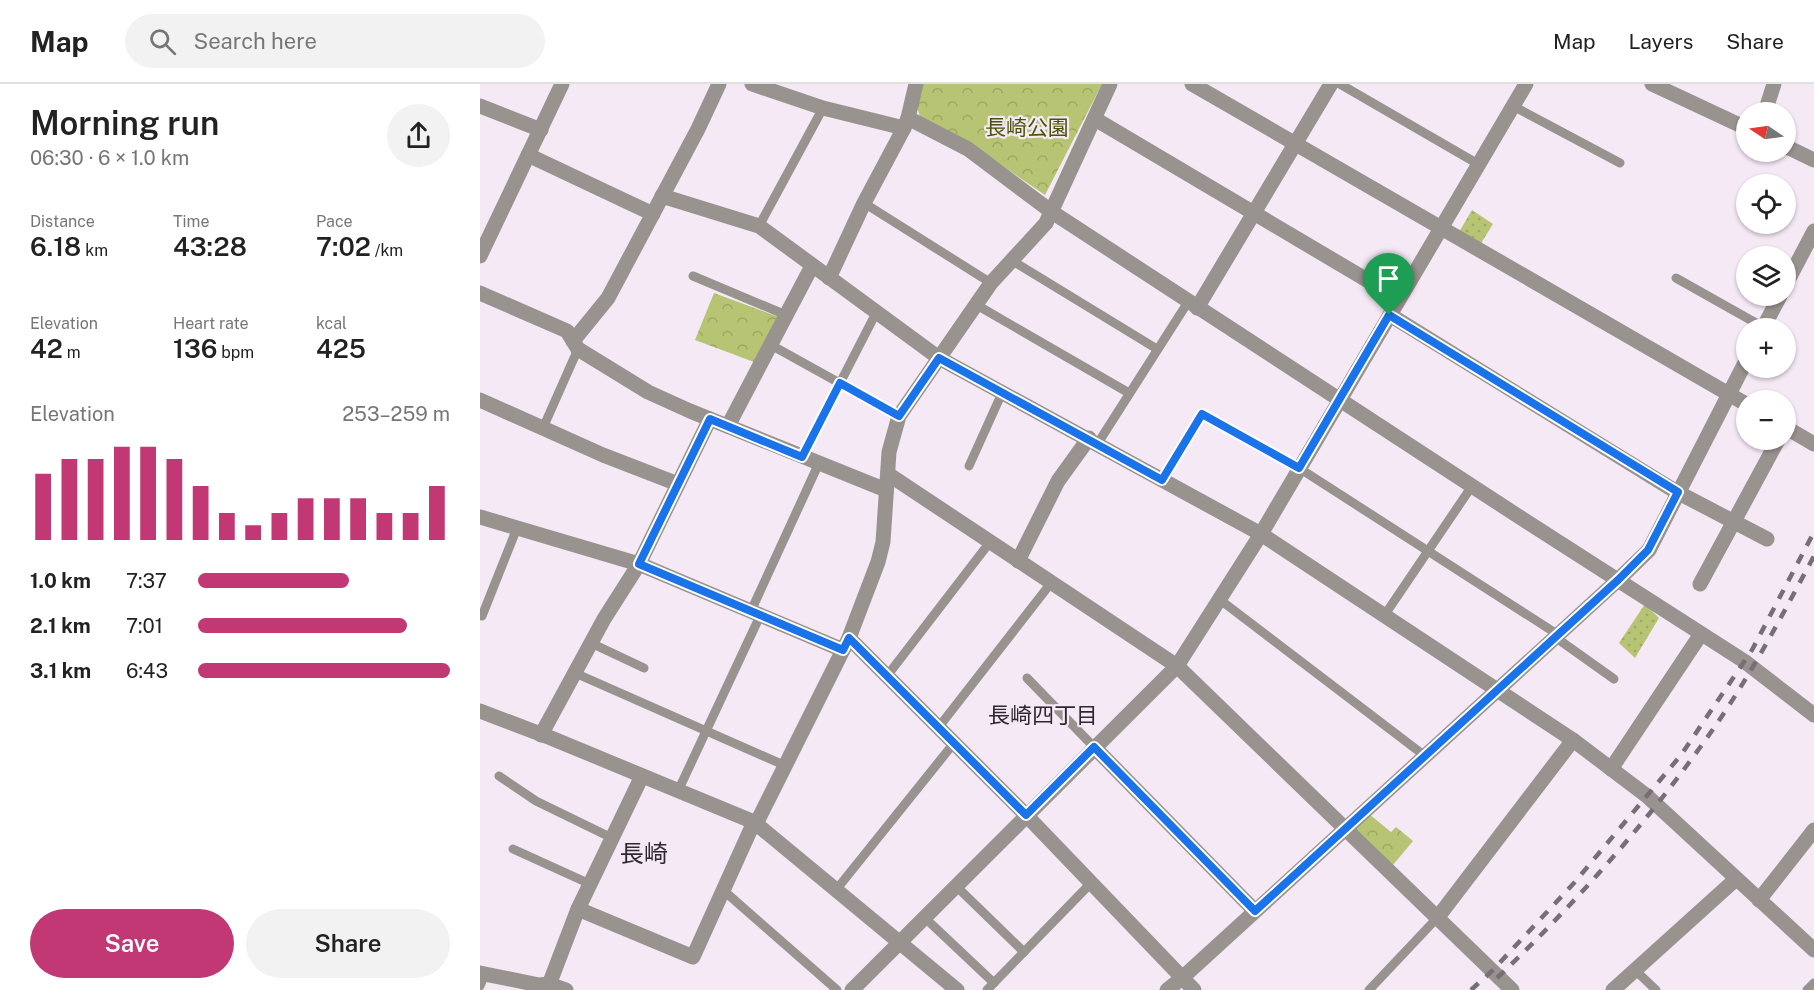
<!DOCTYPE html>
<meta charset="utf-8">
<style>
body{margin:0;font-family:"Public Sans","Noto Sans JP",sans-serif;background:#f2f2f2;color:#222;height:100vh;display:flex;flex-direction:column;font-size:22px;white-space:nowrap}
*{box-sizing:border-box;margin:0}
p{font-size:20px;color:#767676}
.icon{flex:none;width:33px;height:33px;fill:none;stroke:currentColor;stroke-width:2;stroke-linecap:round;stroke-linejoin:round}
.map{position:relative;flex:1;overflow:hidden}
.side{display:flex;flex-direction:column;background:#fff;width:480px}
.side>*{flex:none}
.needle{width:39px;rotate:283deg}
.fabs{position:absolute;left:1256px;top:18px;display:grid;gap:12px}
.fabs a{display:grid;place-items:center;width:60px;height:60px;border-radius:50%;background:#fff;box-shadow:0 2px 4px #0004;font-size:30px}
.pin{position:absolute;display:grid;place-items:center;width:51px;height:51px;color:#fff;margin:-62px -26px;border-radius:50% 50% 50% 0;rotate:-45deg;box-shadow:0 0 6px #0007}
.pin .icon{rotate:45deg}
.round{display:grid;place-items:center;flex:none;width:63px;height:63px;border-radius:32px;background:#f2f2f2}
.headline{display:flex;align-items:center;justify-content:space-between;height:102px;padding:0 30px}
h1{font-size:33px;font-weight:600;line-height:45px}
.metrics{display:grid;grid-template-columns:repeat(3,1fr);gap:9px;height:102px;padding:6px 30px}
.metrics div{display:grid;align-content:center}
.metrics b{font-size:26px;font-weight:600}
.metrics small{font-size:16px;font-weight:400}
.metrics p{font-size:16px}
.chart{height:168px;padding:12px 30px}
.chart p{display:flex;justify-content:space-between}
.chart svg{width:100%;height:108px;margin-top:6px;stroke:#c13874;stroke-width:6}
.cta{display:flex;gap:12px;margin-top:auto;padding:12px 30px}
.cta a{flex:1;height:69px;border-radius:36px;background:#c13874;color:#fff;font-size:24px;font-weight:600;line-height:69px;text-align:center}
.cta a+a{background:#f2f2f2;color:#222}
ul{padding:0 30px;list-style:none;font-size:20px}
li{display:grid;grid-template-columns:96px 72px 1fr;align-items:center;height:45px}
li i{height:15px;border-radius:8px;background:#c13874}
header{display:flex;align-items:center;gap:36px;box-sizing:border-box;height:84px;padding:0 30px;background:#fff;border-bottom:2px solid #e0e0e0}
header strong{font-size:28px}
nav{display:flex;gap:33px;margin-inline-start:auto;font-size:21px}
.search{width:420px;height:54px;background:#f2f2f2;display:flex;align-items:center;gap:15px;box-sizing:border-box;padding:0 21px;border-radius:33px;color:#767676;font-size:22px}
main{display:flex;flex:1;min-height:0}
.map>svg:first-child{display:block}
</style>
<header>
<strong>Map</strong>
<div class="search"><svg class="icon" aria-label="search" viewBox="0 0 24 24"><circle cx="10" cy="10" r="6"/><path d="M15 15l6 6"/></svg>Search here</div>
<nav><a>Map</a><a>Layers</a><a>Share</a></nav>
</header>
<main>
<section class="side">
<div class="headline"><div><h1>Morning run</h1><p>06:30 · 6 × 1.0 km</p></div><a class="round"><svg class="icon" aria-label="share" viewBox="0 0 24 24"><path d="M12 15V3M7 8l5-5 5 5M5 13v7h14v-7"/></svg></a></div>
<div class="metrics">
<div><p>Distance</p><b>6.18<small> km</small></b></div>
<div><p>Time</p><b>43:28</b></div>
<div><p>Pace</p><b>7:02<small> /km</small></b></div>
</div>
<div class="metrics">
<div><p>Elevation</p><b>42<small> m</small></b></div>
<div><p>Heart rate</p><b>136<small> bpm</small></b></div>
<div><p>kcal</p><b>425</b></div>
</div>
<div class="chart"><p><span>Elevation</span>253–259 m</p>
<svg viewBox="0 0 160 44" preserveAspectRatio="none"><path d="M5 44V17M15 44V11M25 44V11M35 44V6M45 44V6M55 44V11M65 44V22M75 44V33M85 44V38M95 44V33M105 44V27M115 44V27M125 44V27M135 44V33M145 44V33M155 44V22"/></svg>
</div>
<ul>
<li><b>1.0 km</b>7:37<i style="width:60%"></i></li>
<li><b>2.1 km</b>7:01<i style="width:83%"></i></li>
<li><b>3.1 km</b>6:43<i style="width:100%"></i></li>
</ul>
<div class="cta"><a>Save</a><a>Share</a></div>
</section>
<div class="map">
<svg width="1334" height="906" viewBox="0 0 1334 906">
<defs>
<pattern id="grass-dots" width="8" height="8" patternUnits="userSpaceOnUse" patternTransform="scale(1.5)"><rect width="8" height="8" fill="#b7c474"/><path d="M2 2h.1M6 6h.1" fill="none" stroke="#9da864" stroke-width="1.8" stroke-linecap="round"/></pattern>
<pattern id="park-crowns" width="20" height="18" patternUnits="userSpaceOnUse" patternTransform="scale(1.5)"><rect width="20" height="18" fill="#b7c474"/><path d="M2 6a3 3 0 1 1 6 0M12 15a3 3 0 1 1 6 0" fill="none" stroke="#9da864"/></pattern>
</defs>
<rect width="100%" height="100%" fill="#f4e9f5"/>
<g fill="url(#grass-dots)">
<path d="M992 126 1013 140 1000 161 979 148Z"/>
<path d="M1165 520 1179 534 1155 574 1139 559Z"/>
</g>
<g fill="url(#park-crowns)">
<path d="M441 0H622L565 111 492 61 441 36 437 23Z"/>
<path d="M234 209 299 233 274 278 215 256Z"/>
<path d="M889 730 911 748 916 743 933 757 913 781 874 747Z"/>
</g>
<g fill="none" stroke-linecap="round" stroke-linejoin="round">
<g stroke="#99938f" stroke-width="9">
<path d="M860 0 998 80"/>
<path d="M1033 22 1140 79"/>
<path d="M384 119 511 199"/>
<path d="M279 142 343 24"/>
<path d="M531 176 677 265"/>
<path d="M213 192 306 231"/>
<path d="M1196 194 1283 243"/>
<path d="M495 220 649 309"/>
<path d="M291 261 419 332"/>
<path d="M63 344 98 265"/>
<path d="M618 359 708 218"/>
<path d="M322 373 396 229"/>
<path d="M489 382 522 309"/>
<path d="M682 396 722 330 819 384 1077 550"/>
<path d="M739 515 945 672"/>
<path d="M271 527 339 379"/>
<path d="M2 532 37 444"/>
<path d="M904 532 992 402"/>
<path d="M1075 553 1134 595"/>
<path d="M111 559 164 584"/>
<path d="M95 589 306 682"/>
<path d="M407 592 510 458"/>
<path d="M547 594 614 663"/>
<path d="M458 644 571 499"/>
<path d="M19 692 56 717 132 754"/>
<path d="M198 707 280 532"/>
<path d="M33 765 110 800"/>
<path d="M476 802 544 868"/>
<path d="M243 806 357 906"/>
<path d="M356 806 474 659"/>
<path d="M444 833 514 899"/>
<path d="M1155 886 1176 906"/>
<path d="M0 902 5 890"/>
<path d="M507 906 611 799"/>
<path d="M889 906 958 833"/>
<path d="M1327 906 1334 899"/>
</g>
<g stroke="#99938f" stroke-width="15">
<path d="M272 0 343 24 424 44"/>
<path d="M712 0 1266 320"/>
<path d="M1172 0 1266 44"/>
<path d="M0 22 61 46"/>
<path d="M1285 28 1294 0"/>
<path d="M428 34 488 65 572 128 1038 432 1264 577 1334 631"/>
<path d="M615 35 919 215"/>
<path d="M1305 62 1334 76"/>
<path d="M48 71 173 130"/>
<path d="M182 112 279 142 459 274 781 450 1093 656 1167 712 1334 866"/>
<path d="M0 172 82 0"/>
<path d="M349 194 384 119 424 44 428 34 436 0"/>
<path d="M1305 202 1334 147"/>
<path d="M0 209 87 247 98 265 168 308 210 327 406 406"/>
<path d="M717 224 851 0"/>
<path d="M910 231 1195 407 1287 455"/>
<path d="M1283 244 1300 212"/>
<path d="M93 257 128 214 218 45 239 0"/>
<path d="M0 316 123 371 198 400"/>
<path d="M248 342 332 182"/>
<path d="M1305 343 1334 360"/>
<path d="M408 390 697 582 1032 906"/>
<path d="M0 433 159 480 363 566"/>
<path d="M538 477 578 397 609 354"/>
<path d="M1220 500 1298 356"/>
<path d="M369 554 546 731 714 906"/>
<path d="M0 627 71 654 274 738 477 906"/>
<path d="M61 651 124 535 159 480 230 335"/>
<path d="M614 663 775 827"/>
<path d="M1131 685 1221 550"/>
<path d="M276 740 369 554 398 478 403 458 409 368 419 332 511 199 566 139 630 0"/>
<path d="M1279 816 1334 746"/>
<path d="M98 825 213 873 274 738"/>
<path d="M958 833 1093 656"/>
<path d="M0 889 59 901 69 900 86 906"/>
<path d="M67 906 98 825 162 692"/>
<path d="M372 906 697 582 781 450 1046 0"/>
<path d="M687 906 702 894 1138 496 1169 466 1266 277"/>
<path d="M1133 906 1256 795"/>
</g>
<g stroke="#766f76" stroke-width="4.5" stroke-dasharray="10 10" stroke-linecap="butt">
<path d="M1017 894C1099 816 1174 731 1238 638 1274 585 1304 528 1334 472"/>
<path d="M991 906 1012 887 1094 799 1201 671 1272 566 1334 448"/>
</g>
</g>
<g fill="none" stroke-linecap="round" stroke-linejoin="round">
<g stroke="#fff" stroke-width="12">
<path id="route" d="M909 231 1198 408 1168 466 1138 496 775 827 614 663 546 731 369 554 363 566 159 480 230 335 322 373 360 299 419 332 459 274 682 396 722 330 819 384Z"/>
</g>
<use href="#route" stroke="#1a73e8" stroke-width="8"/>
</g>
<g text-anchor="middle" stroke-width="4.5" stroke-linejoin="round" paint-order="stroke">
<g font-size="21" fill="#4a5305" stroke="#f4e9f5">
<text x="547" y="51">長崎公園</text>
</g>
<g font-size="22" fill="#2f2730" stroke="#f4e9f5">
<text x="563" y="639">長崎四丁目</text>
</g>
<g font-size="24" fill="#2f2730" stroke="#f4e9f5">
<text x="164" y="778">長崎</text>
</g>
</g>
</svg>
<div class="fabs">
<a><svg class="needle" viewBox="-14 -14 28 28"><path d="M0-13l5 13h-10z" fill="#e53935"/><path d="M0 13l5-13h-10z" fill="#767676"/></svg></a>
<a><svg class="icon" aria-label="locate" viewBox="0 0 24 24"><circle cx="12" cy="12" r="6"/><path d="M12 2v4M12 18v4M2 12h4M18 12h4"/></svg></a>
<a><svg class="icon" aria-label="layers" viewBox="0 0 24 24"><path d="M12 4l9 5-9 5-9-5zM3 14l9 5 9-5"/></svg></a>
<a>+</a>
<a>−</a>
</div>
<div class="pin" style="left:909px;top:231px;background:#1e9e55"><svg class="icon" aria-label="arrive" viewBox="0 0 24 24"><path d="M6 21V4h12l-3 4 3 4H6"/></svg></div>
</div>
</main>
